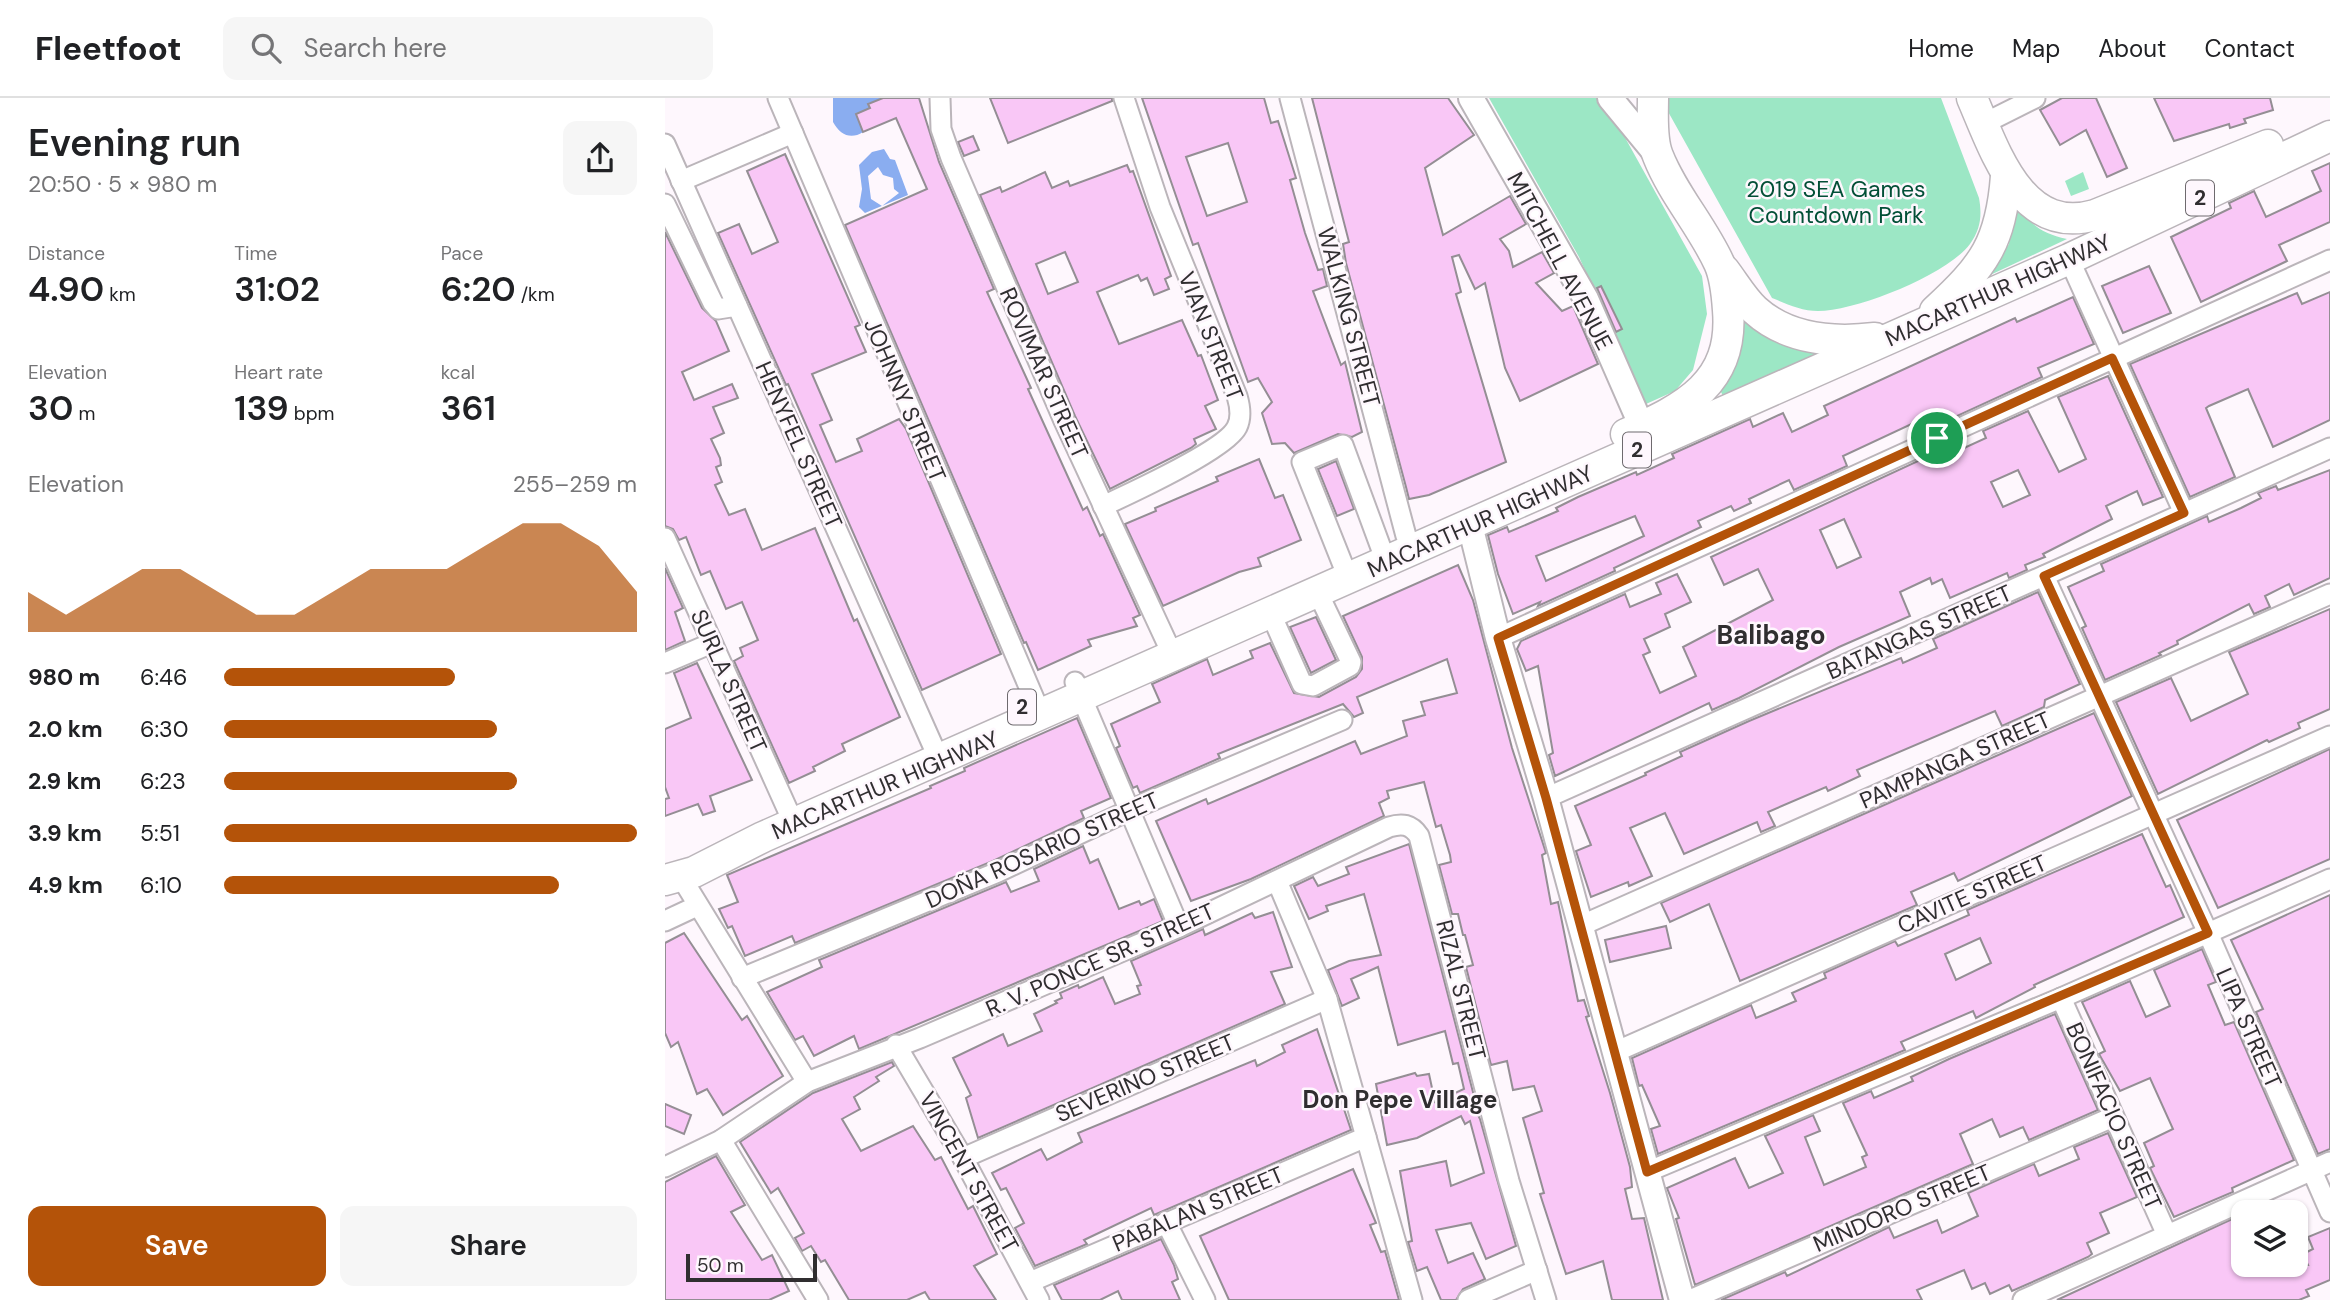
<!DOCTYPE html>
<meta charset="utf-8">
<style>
body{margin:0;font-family:"DM Sans",sans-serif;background:#f6f6f6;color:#202124;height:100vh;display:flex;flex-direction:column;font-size:26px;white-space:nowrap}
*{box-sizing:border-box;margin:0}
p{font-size:23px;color:#757577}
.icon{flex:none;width:38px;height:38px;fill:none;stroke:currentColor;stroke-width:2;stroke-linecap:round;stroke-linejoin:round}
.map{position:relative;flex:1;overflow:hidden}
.sheet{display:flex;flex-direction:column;background:#fff;width:665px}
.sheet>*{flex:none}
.tools{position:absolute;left:1566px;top:1102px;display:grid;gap:14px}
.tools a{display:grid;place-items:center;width:77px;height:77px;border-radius:14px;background:#fff;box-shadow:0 2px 5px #0004;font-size:35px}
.scale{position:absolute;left:21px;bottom:18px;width:131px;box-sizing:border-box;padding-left:7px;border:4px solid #302e30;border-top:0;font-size:19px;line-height:24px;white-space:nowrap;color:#302e30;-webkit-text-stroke:5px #fef7fd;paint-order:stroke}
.pin{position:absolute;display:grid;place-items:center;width:60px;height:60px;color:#fff;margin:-30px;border:4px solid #fff;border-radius:50%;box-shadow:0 2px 7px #0007}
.round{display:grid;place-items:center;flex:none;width:74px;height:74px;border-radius:14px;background:#f6f6f6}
.overview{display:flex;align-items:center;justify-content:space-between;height:119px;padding:0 28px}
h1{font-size:38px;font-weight:600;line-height:52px}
.figures{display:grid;grid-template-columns:repeat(3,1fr);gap:10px;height:119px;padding:7px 28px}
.figures div{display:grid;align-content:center}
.figures b{font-size:35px;font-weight:600}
.figures small{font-size:19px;font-weight:400}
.figures p{font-size:19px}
.chart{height:196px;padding:14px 28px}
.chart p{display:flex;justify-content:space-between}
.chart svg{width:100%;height:126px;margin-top:7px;fill:#b45309;opacity:.7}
.primary-button{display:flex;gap:14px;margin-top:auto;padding:14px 28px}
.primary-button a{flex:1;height:80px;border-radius:14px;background:#b45309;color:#fff;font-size:28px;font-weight:600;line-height:80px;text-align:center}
.primary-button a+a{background:#f6f6f6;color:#202124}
ul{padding:0 28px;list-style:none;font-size:23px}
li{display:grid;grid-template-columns:112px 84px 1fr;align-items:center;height:52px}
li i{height:18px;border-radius:9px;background:#b45309}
header{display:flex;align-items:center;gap:42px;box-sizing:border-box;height:98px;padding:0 35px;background:#fff;border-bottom:2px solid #e0e0e0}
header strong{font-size:33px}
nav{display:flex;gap:38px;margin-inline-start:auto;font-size:24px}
.search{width:490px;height:63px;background:#f6f6f6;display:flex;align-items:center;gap:18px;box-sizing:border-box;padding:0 24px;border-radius:14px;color:#757577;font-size:26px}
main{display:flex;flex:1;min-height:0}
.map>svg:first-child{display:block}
</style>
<header>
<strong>Fleetfoot</strong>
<div class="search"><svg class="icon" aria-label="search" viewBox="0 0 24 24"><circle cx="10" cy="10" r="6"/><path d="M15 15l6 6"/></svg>Search here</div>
<nav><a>Home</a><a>Map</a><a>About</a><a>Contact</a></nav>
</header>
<main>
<section class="sheet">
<div class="overview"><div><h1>Evening run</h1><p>20:50 · 5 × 980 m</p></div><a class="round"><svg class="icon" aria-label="share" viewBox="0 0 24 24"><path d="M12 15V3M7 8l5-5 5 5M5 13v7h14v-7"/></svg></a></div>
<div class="figures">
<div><p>Distance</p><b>4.90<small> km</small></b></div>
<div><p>Time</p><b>31:02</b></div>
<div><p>Pace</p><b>6:20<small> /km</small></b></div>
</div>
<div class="figures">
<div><p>Elevation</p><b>30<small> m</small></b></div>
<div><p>Heart rate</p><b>139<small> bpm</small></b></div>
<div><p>kcal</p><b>361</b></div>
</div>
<div class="chart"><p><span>Elevation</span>255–259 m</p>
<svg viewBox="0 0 160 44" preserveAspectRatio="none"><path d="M0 44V30L10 38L20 30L30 22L40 22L50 30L60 38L70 38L80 30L90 22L100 22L110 22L120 14L130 6L140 6L150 14L160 30V44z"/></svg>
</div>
<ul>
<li><b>980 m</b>6:46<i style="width:56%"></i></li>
<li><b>2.0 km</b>6:30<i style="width:66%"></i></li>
<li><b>2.9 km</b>6:23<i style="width:71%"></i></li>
<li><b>3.9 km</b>5:51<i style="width:100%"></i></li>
<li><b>4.9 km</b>6:10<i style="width:81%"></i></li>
</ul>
<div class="primary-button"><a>Save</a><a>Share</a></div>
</section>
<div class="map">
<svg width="1665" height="1202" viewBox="0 0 1665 1202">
<rect width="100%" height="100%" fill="#fef7fd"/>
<g fill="#9ce7c5">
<path d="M824 0H938L1037 178 1042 216 1028 272 1010 293 981 306 914 159Z"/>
<path d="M1001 0H1276L1314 100C1317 117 1316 131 1305 146 1282 177 1191 213 1153 213 1137 213 1122 206 1107 200L1001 10Z"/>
<path d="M1418 74 1424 91 1406 98 1400 83Z"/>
<path d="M1348 101C1363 125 1375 135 1402 141L1323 178 1344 146Z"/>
<path d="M1070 206 1162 251 1058 298 1055 292Z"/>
</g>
<g fill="#8aadf0" fill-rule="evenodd">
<path d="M168 0H221L213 7 211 3 204 5 205 10 191 16 198 34C186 42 175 37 168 24Z"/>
<path d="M219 51 225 61 230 62 243 97 200 115 194 109 197 91 194 67 207 54ZM213 69 218 77 228 80 229 91 234 95 217 108 206 101 203 78Z"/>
</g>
<g fill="#f9c7f6" stroke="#948e94" stroke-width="2" fill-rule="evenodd">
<path d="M218 0H254L274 64 329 191 322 194 366 290 363 291 418 412 422 409 435 438 438 436 475 517 468 520 472 528 423 542 426 548 373 572 361 544 359 545 180 127 262 91 231 20 198 34 191 16 205 10 203 6Z"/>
<path d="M325 0H447V3L343 45Z"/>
<path d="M477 0H599L606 25 613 23 631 80 625 82 640 135 653 172 658 171 662 188 648 193 676 267 680 264 697 334 687 339 673 336 629 355 620 345 607 346 597 315 607 304 593 280 583 284 533 145 528 147ZM563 45 582 104 542 118 521 59Z"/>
<path d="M647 0H783L809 37 760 70 778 137 845 98 861 126 835 141 844 153 848 169 877 154 889 175 871 185 897 213 908 208 933 266 855 303 840 270 820 185 810 191 794 157 787 159 796 194 791 196 841 364 764 397 744 401 741 389 681 165 678 146 684 144Z"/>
<path d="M1397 0H1431L1462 70 1442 79 1421 32 1395 47 1375 12Z"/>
<path d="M1489 0H1605L1608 12 1579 21 1581 25 1565 30 1564 26 1509 43Z"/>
<path d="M308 38 314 52 299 58 293 44Z"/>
<path d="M120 56 195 227 190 229 201 254 147 276 167 322 155 327 171 364 197 353 192 341 234 321 241 331 336 556 257 592 123 286 121 287 53 135 74 126 87 156 113 144 82 73Z"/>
<path d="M1665 65V124L1614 147 1622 163 1536 204 1506 139 1566 110 1564 105 1589 93 1601 119 1656 93 1647 73Z"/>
<path d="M462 67 465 74 468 73 506 178 500 181 504 191 489 197 482 180 476 183 473 177 432 194 454 246 517 222 533 258 536 257 553 302 540 308 551 331 529 341 531 346 526 350 445 391 410 318 315 97 335 89 337 94 380 74 387 90 403 83 405 88ZM400 154 413 184 383 196 371 166Z"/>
<path d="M0 134 37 210 51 223 64 253 17 274 29 302 67 286 73 300 48 309 59 335 46 341 55 360 56 367 51 369 57 384 50 387 64 417 80 411 97 452 150 430 189 523 192 521 235 619 177 646 180 653 148 669 150 673 124 685 69 563 78 558 75 550 93 542 77 504 61 511 45 473 36 477 21 439 14 442 8 431 0 428Z"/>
<path d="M1484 168 1506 215 1458 235 1437 188Z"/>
<path d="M936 188 957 231 951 234 932 190Z"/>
<path d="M1665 194V322L1608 349 1583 291 1544 308 1541 310 1570 379 1525 399 1465 266 1632 195 1637 206Z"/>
<path d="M1408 199 1429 246 1373 270 1377 279 1277 325 1272 314 1178 358 1182 368 1129 392 1124 382 1084 401 1086 405 1069 413 1066 408 1033 423 1036 429 949 470 950 473 873 508 875 504 848 516 833 476 823 437 842 429 844 434 893 413 891 410 913 399 971 374 972 377 1009 360 1007 356 1085 321 1088 329 1118 315 1127 334 1163 317 1159 308 1350 220 1352 224ZM970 418 979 438 881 483 871 458Z"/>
<path d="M1443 278 1498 399 1478 407 1472 393 1441 408 1447 421 1378 456 1380 459 1360 467 1362 472 1344 480 1342 475 1285 500 1277 481 1267 486 1265 480 1235 494 1245 518 1174 549 1074 600 1047 612 1044 605 890 678 884 657 888 655 873 568 861 573 852 551 856 543 960 496 965 509 996 496 991 485 1012 476 1026 504 1000 516 1005 529 979 541 985 554 978 557 995 595 1031 578 1018 549 1108 502 1093 471 1059 487 1046 459 1268 356 1271 363 1321 340 1318 333 1363 313 1394 374 1421 361 1393 299ZM1353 372 1365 397 1338 409 1326 384ZM1179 421 1196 459 1172 470 1155 432Z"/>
<path d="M594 361 610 400 618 397 636 442 593 460 596 468 574 474 498 508 460 426 491 413 490 410 553 383 551 379Z"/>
<path d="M671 363 689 411 672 418 653 371Z"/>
<path d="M1665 372V480L1629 497 1624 486 1600 498 1605 509 1589 516 1584 506 1512 543 1513 546 1494 555 1496 557 1440 582 1417 530 1421 528 1403 489 1439 473 1436 466 1542 418 1544 424 1576 410 1596 400 1593 395 1611 388 1613 392Z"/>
<path d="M793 467 808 502 847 650 881 755 877 757 886 806 893 804 913 903 919 902 924 918 921 919 945 995 965 1069 967 1089 960 1091 967 1121 979 1120 998 1202H947L938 1163 901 1176 875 1096 879 1095 858 1020 877 1013 869 988 848 992 842 963 826 967 801 869 808 867 800 837H798L793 816H787L774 767 786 764 785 757 776 727 771 729 759 684 722 693 724 700 714 705 719 718 586 781 526 803 491 723 541 701 543 706 690 643 696 656 742 638 738 623 760 617 756 604 792 595 782 561 692 599 698 615 689 619 678 606 553 656 555 660 475 695 472 688 468 690 451 650 455 648 446 626 495 604 487 586 542 561 548 577 588 560 585 553 605 545 629 595 654 599 691 579 697 571V559L678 518Z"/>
<path d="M0 470 18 510 10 514 20 543 0 552Z"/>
<path d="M1373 494 1415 586 1380 602 1379 609 1337 628 1330 613 1192 672 1195 678 1163 693 1161 689 1103 714 1110 728 1096 734 1092 724 1019 756 1000 715 965 730 987 778 964 788 963 784 926 799 911 753 926 747 910 708 981 677 980 675 1017 658 1015 654 1084 623 1236 560 1238 565 1272 550 1268 541Z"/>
<path d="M1665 511V611L1633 625 1635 630 1604 644 1602 642 1493 696 1451 604 1506 580 1526 623 1583 596 1564 554Z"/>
<path d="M651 519 671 562 646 575 625 529Z"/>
<path d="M32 565 87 682 45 698 50 713 38 717 33 706 0 718V701L4 700 0 689V631L26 620 9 575Z"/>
<path d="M1429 615 1467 698 1293 783 1289 775 1246 794 1252 807 1075 883 1044 806 1005 824 996 805Z"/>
<path d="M412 620 446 700 416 713 419 720 328 763 130 845 127 838 80 858 67 828 63 830 54 811 73 804 62 777 266 690 265 688 300 673 299 670Z"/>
<path d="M1665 651V761L1553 810 1512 722Z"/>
<path d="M1477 736 1501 789 1505 787 1519 819 1369 887 1370 889 1311 920 1308 913 1236 944 1240 952 993 1056 986 1031 995 1028 977 987 974 988 967 960 1086 907 1091 920 1131 903 1127 895 1161 880 1159 875 1230 843 1233 848 1304 817 1302 812ZM1315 840 1326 865 1291 882 1280 856Z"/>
<path d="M744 746 809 998 804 999 815 1021 851 1148 821 1161 806 1125 771 1132 783 1165 808 1155 820 1181 798 1191 791 1202H776L762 1169 752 1173 743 1144 747 1143 735 1073 781 1063 786 1088 819 1075 805 1023 800 1026 796 1018 752 1040 722 1047 711 986 750 975 752 978 764 976 770 1004 799 991 793 965 788 966 780 933 733 947 713 869 686 881 694 900 677 908 663 872 684 863 716 857 699 796 661 808 663 813 644 821 629 788 648 779 653 788 684 776 681 769Z"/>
<path d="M418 748 425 765 433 761 454 811 474 803 476 807 489 801 498 823 194 951 189 938 149 958 138 938 130 942 102 894 157 869 154 862 341 784 346 794 374 783 369 771Z"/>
<path d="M1665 797V1051L1653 1056 1591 914 1598 911 1566 842Z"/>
<path d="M608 814 627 869 606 874 620 906 313 1040 301 1000 306 997 288 960 338 936 343 948 377 933 369 916 392 905 390 903 397 900 395 895 413 887 414 890 438 879 450 906 475 896 472 888 476 887 466 863 538 831 540 837 587 815 590 820Z"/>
<path d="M1001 828 1006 850 945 864 940 842Z"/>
<path d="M19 835 77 922 82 918 118 978 58 1017 42 991 32 996 13 944 6 949 0 935V845Z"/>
<path d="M1537 851 1551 884 1543 887 1560 927 1569 924 1629 1062 1567 1090 1568 1094 1509 1119 1485 1070 1489 1068 1479 1045 1508 1031 1485 980 1455 993 1434 956 1440 953 1417 904 1465 883 1481 919 1505 908 1489 872Z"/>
<path d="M1390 916 1433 1012 1364 1042 1358 1029 1335 1039 1327 1021 1295 1036 1308 1066 1030 1187 1011 1121 1014 1120 1002 1090 1070 1060 1084 1090 1118 1075 1100 1038 1148 1017 1155 1033 1140 1039 1159 1087 1201 1069 1197 1059 1202 1057 1178 1005 1206 993 1209 1000 1248 983 1246 979 1284 961Z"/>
<path d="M652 931 686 1032 489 1117 486 1110 419 1142 422 1146 370 1168 350 1130 359 1125 341 1090 336 1092 327 1075 376 1051 382 1062 417 1044 413 1035 590 962 592 968 620 954 617 947Z"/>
<path d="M227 964 229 968 211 979 214 983 189 999 195 1011 177 1021 196 1053 248 1028 270 1062 276 1059 303 1111 308 1108 332 1156 309 1168 331 1202H265L260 1194 242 1202H184L160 1162 156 1164 146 1148 137 1153 130 1140 139 1135 113 1090 106 1095 75 1044 148 995Z"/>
<path d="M0 1006 26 1017 19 1036 0 1028Z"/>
<path d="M1443 1035 1472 1099 1435 1115 1444 1135 1422 1145 1427 1156 1423 1159 1381 1178 1347 1193 1344 1187 1325 1196 1320 1185 1307 1191 1299 1172 1252 1192 1257 1202H1056L1120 1174 1122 1178 1224 1129 1229 1140 1272 1122 1277 1135 1313 1118 1303 1095 1369 1066 1374 1078 1414 1061 1409 1049Z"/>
<path d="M51 1058 80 1107 66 1114 97 1162 107 1157 124 1193 104 1202H0V1084Z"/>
<path d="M688 1071 711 1125 705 1127 716 1154 720 1153 734 1202H564L535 1138Z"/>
<path d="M1578 1116V1131L1574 1133 1578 1144V1175L1593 1169 1597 1177 1618 1167H1643L1638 1156 1648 1151 1643 1139 1665 1130V1182L1641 1192 1644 1198 1634 1202H1392Z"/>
<path d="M496 1141 509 1167 513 1181 507 1184 515 1202H457L453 1193 435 1202H397L389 1187Z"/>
</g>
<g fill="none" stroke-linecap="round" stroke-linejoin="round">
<g stroke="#bbb5ba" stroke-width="23">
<g id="minor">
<path d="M113 0 370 603"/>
<path d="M275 0 276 31 286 60 399 323 502 545"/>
<path d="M625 0 741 438"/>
<path d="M1318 26 1370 0"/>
<path d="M0 46 268 648"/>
<path d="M16 83 128 35"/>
<path d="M0 106 48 205 53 211 72 208"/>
<path d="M1404 161 1519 415"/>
<path d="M438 408C464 396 562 351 572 329 577 319 575 308 572 298L495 109 459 0"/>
<path d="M0 440 129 726"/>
<path d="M678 467 637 364 678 347 716 450"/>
<path d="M1379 478 1543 835 1665 1114"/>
<path d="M606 516 637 586 648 588 685 568 686 564 653 495"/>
<path d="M833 540 1665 162"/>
<path d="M0 565 47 545"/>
<path d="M410 584 514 829"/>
<path d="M881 700 1665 350"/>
<path d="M16 779 142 984"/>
<path d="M612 783 662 901 747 1202"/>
<path d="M0 823 32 808"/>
<path d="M915 828 1665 496"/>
<path d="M77 880 333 774 465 712 677 622"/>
<path d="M1396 900 1502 1137"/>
<path d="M231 947 298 1060 374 1202"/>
<path d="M950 954 1665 638"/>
<path d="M56 1042 153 1202"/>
<path d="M298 1060 662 901"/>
<path d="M0 1069 56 1042 142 984 255 940 514 829 724 729C737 725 746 726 754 738L844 1083 881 1202"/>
<path d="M982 1074 1396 900 1665 781"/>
<path d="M501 1124 540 1202"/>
<path d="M365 1184 701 1039"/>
<path d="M803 1202 872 1172"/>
<path d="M1025 1202 1448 1019"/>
<path d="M1358 1202 1665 1064"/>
</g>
</g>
<g stroke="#bbb5ba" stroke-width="28">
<g id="major">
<path d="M806 0 921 201 977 329"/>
<path d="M945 0 992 57"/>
<path d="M805 427 833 540 881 700 1017 1202"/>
</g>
</g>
<g stroke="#bbb5ba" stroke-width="33">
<g id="highway">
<path d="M1307 0C1330 53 1356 138 1430 117L1603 47"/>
<path d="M1059 172C1069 185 1078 201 1090 212 1123 242 1168 245 1210 240"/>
<path d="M1270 213C1319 168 1336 145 1341 78"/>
<path d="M961 336C1021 309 1069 285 1063 212 1062 197 1060 178 1054 165 1037 128 1008 96 993 58 986 42 988 17 988 0"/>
<path d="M0 782 29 774 98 739 1404 161 1665 38"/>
</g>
</g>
<use href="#minor" stroke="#fff" stroke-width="19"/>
<use href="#major" stroke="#fff" stroke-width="24"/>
<use href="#highway" stroke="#fff" stroke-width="30"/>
</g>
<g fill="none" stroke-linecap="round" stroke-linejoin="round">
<g stroke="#fff" stroke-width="14">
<path id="route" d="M1447 260 1519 415 1379 478 1543 835 982 1074 881 700 833 540Z"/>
</g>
<use href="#route" stroke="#b45309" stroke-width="9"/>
</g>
<g text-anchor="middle" stroke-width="5" stroke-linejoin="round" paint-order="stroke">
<g fill="#fef7fd" stroke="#6e6a6e" stroke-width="2">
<rect x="1521" y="82.5" width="28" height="35" rx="5"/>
<rect x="958" y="334.5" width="28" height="35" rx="5"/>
<rect x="343" y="591.5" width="28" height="35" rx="5"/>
</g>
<g font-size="21" font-weight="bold" fill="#302e30">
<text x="1535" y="107">2</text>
<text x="972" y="359">2</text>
<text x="357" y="616">2</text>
</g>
<g font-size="23" fill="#024f36" stroke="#fef7fd">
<text x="1171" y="99">2019 SEA Games<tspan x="1171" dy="26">Countdown Park</tspan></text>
</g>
<g font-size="23" fill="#302e30" stroke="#fef7fd">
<text transform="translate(895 163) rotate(62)" y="8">MITCHELL AVENUE</text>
<text transform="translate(1333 192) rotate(-24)" y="8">MACARTHUR HIGHWAY</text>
<text transform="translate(684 219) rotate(75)" y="8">WALKING STREET</text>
<text transform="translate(546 238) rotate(68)" y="8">VIAN STREET</text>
<text transform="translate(379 275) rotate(66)" y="8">ROVIMAR STREET</text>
<text transform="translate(240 302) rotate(67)" y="8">JOHNNY STREET</text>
<text transform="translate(134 347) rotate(66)" y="8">HENYFEL STREET</text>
<text transform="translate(815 423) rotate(-24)" y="8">MACARTHUR HIGHWAY</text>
<text transform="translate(1254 534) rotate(-24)" y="8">BATANGAS STREET</text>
<text transform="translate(64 583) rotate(66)" y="8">SURLA STREET</text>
<text transform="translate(1290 662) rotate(-24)" y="8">PAMPANGA STREET</text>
<text transform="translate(220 687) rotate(-23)" y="8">MACARTHUR HIGHWAY</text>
<text transform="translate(377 752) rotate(-24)" y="8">DOÑA ROSARIO STREET</text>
<text transform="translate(1307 796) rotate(-24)" y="8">CAVITE STREET</text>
<text transform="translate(435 862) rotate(-24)" y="8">R. V. PONCE SR. STREET</text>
<text transform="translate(796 892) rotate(76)" y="8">RIZAL STREET</text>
<text transform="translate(1584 930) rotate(66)" y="8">LIPA STREET</text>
<text transform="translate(480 980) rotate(-23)" y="8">SEVERINO STREET</text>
<text transform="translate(1449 1018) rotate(66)" y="8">BONIFACIO STREET</text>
<text transform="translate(304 1074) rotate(61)" y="8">VINCENT STREET</text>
<text transform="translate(1237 1110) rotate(-23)" y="8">MINDORO STREET</text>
<text transform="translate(533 1111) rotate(-23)" y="8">PABALAN STREET</text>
</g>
<g font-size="24" font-weight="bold" fill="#302e30" stroke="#fef7fd">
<text x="735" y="1010">Don Pepe Village</text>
</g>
<g font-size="26" font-weight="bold" fill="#302e30" stroke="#fef7fd">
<text x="1106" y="546">Balibago</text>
</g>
</g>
</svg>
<div class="tools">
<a><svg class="icon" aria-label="layers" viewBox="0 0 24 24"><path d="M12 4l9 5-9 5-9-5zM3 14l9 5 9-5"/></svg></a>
</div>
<div class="scale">50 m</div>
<div class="pin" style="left:1272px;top:340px;background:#1e9e55"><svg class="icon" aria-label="arrive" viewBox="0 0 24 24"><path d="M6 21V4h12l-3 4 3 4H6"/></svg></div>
</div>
</main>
